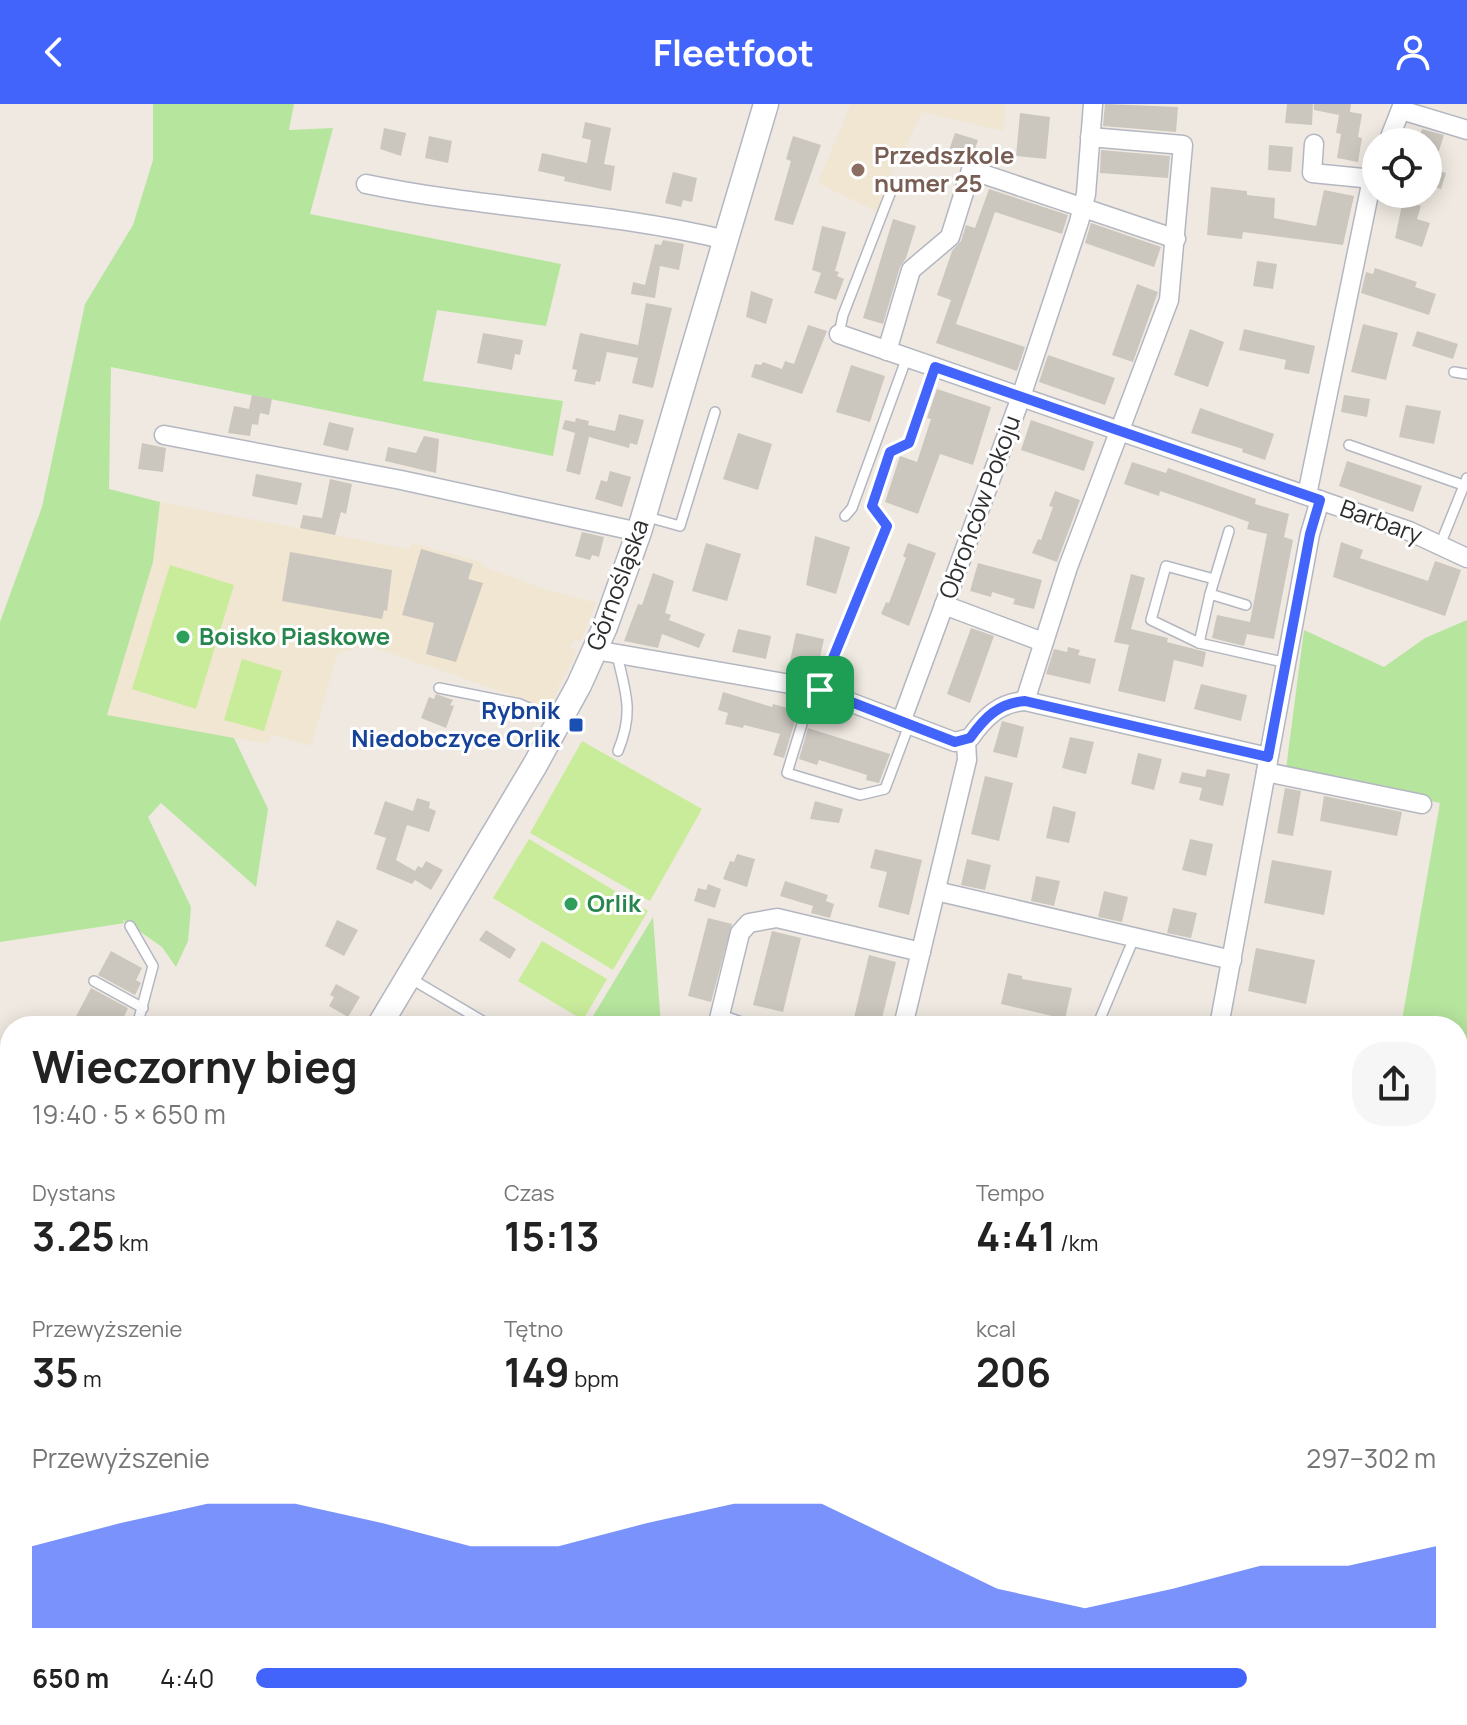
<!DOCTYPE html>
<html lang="pl">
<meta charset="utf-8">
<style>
body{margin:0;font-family:Manrope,sans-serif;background:#f6f6f6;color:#222;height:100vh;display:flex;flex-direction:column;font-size:30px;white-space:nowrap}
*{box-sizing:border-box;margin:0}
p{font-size:26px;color:#767676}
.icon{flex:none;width:44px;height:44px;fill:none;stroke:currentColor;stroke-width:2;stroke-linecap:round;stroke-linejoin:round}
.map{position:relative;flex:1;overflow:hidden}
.side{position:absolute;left:0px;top:912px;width:1468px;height:710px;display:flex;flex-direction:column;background:#fff;border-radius:32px 32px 0 0;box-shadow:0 4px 20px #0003}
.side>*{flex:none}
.fabs{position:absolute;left:1362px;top:24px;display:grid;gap:16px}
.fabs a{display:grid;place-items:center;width:80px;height:80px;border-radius:50%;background:#fff;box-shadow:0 4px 20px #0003;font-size:40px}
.pin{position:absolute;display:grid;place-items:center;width:68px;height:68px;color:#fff;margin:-34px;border-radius:16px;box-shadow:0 4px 12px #0006}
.round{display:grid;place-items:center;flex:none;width:84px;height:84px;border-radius:32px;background:#f6f6f6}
.headline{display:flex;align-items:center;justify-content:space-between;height:136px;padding:0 32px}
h1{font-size:44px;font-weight:700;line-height:60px}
.metrics{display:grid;grid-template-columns:repeat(3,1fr);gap:12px;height:136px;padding:8px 32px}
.metrics div{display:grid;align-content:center}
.metrics b{font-size:40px;font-weight:700}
.metrics small{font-size:22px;font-weight:400}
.metrics p{font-size:22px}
.chart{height:224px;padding:16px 32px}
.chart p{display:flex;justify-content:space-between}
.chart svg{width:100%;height:144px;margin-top:8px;fill:#4264fb;opacity:.7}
ul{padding:0 32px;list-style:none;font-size:26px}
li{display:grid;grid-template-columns:128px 96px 1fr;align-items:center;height:60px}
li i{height:20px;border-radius:10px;background:#4264fb}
header{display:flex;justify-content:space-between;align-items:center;height:104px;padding:0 32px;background:#4264fb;color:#fff;font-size:36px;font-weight:700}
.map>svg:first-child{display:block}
</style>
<header><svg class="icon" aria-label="back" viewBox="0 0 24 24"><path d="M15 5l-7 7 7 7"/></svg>Fleetfoot<svg class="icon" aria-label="person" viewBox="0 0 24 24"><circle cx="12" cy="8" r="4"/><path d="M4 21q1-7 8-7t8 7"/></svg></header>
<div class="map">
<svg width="1467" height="1621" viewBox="0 0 1467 1621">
<rect width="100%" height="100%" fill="#efe9e1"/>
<g fill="#f0e6d1">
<path d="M851 0H1005L1004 27 922 8 903 48 897 53 878 108 818 79Z"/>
<path d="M160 398 409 445 412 439 481 458 482 462 550 487 596 499 581 537 575 535 570 544 577 547 562 578 557 580 560 582 549 604 367 541 337 550 311 642 272 630 268 640 106 611 153 458Z"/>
</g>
<g fill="#b6e59e">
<path d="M153 0H294L289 26 333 24 310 110 561 160 546 222 437 206 423 277 563 297 553 352 111 263 109 385 160 398 153 458 107 611 234 634 268 705 256 783 161 699 148 713 191 803 188 837 176 863 162 843 122 815 125 819 0 838V518L42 403 85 200 133 121 153 56Z"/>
<path d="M1467 516V991L1458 999V922H1401L1440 699 1286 665 1304 526 1384 563 1425 534Z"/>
<path d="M653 813 661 922H587Z"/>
<path d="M1467 1015V1214L1458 1223V1023Z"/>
<path d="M108 1612H249L245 1621H128Z"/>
<path d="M265 1612H486L477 1621H261Z"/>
<path d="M508 1612H585L613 1621H501Z"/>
<path d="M656 1612H843L847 1621H678Z"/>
<path d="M1202 1612H1289L1296 1621H1208Z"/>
</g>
<g fill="#c9ec9a">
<path d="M170 461 234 481 196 605 132 585Z"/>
<path d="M242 555 282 567 264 627 224 616Z"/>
<path d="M582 637 702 705 650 797 530 729Z"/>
<path d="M529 735 648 807 613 866 493 794Z"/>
<path d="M542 837 607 875 583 916 518 877Z"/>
</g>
<g fill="#cbc7bf">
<path d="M1105 0 1178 3 1176 28 1103 22Z"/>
<path d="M1287 0H1313L1312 21 1285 19Z"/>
<path d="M1314 0H1351L1350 8 1362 10 1358 33 1362 34 1358 58 1337 54 1341 30 1336 29 1339 11 1314 6Z"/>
<path d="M1020 9 1050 13 1046 55 1016 52Z"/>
<path d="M585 18 611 24 604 60 615 62 611 87 564 77 565 73 538 67 542 49 587 59 591 36 582 34Z"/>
<path d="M384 24 406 29 401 52 380 45Z"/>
<path d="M1422 25 1444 31 1433 65 1446 69 1441 85 1428 81V38H1418Z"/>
<path d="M955 29 978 36 972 54 963 57 947 52Z"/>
<path d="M429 32 452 37 448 59 425 54Z"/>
<path d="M793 32 821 41 793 121 774 116 791 57 786 55Z"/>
<path d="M1269 41 1293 43 1291 68 1268 66Z"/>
<path d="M1101 46 1170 52 1168 74 1100 69Z"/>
<path d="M673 68 697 74 692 98 683 96 681 103 665 99Z"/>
<path d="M1211 83 1247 87V91L1275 94 1274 114 1316 122 1324 86 1354 92 1343 141 1243 128 1242 135 1207 131Z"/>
<path d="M989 85 1068 111 1062 130 995 108 956 220 1025 243 1017 267 936 239 951 196 937 191 952 147 961 137 966 121 975 124Z"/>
<path d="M1403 96 1421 102 1417 115 1430 119 1422 143 1395 134Z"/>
<path d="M893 115 916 122 906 154 900 163 883 220 863 214Z"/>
<path d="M1091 119 1161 143 1154 163 1085 139Z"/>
<path d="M822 122 846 128 835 167 839 168 837 172 844 175 836 196 814 189 821 169 812 166Z"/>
<path d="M663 136 684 140 679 166 660 162 655 194 631 190 633 178 645 181 655 140 661 141Z"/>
<path d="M1257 157 1277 160 1273 185 1253 182Z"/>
<path d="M1375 164 1417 178 1415 183 1436 190 1429 211 1361 189 1366 168 1373 170Z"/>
<path d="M1137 180 1158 188 1133 258 1112 251Z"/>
<path d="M751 187 773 195 766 220 746 213Z"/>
<path d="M646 199 672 204 653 284 632 279 638 254 607 248 600 278 596 277 595 281 574 277 577 266 572 265 580 229 638 241Z"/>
<path d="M1363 220 1398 229 1386 276 1351 268Z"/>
<path d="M808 221 827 227 802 290 751 273 755 260 761 261 763 258 782 265 785 257 794 260Z"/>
<path d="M1190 225 1224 238 1208 283 1174 271Z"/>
<path d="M1244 225 1315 242 1309 270 1284 265 1286 256 1239 246Z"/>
<path d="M1417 227 1458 240 1453 255 1412 242Z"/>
<path d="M483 229 523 236 520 251 515 250 512 266 477 259Z"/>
<path d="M1048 251 1115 274 1105 301 1039 278Z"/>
<path d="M851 261 885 272 870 318 836 308Z"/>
<path d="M937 285 991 303 973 361 940 350 918 410 885 398 900 352 917 358 931 315 927 314Z"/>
<path d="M252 291 272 295 269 311 260 309 258 321 252 320 250 332 228 329 234 302 249 305Z"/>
<path d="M1344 291 1370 295 1367 313 1341 308Z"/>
<path d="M1406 301 1441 307 1434 340 1399 333Z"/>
<path d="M1200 304 1274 330 1265 356 1242 348 1243 345 1191 329Z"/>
<path d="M619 310 644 316 637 341 630 339 629 344 589 333 580 371 566 367 575 329 562 325 565 316 575 318 576 314 589 317 588 321 615 327Z"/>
<path d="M1031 316 1094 338 1084 367 1021 346Z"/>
<path d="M329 318 354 324 348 347 323 341Z"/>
<path d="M738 329 772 340 758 386 723 375Z"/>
<path d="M424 332 439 335 436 369 385 357 388 343 416 349Z"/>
<path d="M142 339 166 344 163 368 138 365Z"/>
<path d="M1347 357 1422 382 1413 408 1339 382Z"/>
<path d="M1132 358 1166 369 1168 364 1256 395 1255 400 1289 410 1284 433 1293 436 1274 535 1247 530 1244 542 1212 534 1217 511 1250 518 1267 430 1247 425 1249 418 1204 402 1160 387 1159 392 1124 380Z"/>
<path d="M610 367 631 373 622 403 595 395 601 376 607 378Z"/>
<path d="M256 370 302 379 297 401 252 392Z"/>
<path d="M330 375 352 380 346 410 341 408 335 431 300 424 303 411 322 414Z"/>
<path d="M1055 387 1080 396 1057 458 1032 449 1038 435 1041 436 1053 403 1049 402Z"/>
<path d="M582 428 604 433 599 453 592 451 590 456 575 452Z"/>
<path d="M815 432 850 443 836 490 806 481Z"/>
<path d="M1341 438 1363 446 1360 454 1428 477 1435 457 1461 466 1445 512 1333 473Z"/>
<path d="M706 439 741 450 727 497 692 487Z"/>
<path d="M908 439 936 449 909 522 881 510 886 498 889 499 906 454 903 452Z"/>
<path d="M421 445 473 460 468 475 483 479 456 558 426 550 434 519 402 511Z"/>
<path d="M290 448 392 466 387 507 384 506 382 515 282 497Z"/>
<path d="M978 459 1042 476 1034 505 1013 500 1015 495 992 488 991 493 970 487Z"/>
<path d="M653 469 674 477 665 509 671 511 669 516 705 530 699 544 662 530 658 544 624 537 638 500 642 501Z"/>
<path d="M1131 470 1145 474 1131 525 1168 534 1167 538 1206 548 1203 563 1174 556 1165 598 1118 587 1129 541 1114 538Z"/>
<path d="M971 524 994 532 970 599 947 590Z"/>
<path d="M738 525 771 532 766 555 732 548Z"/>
<path d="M796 529 824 535 818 562 790 557Z"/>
<path d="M1068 543 1080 546 1078 551 1096 555 1090 580 1046 570 1054 545 1067 548Z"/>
<path d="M1201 580 1247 591 1241 617 1194 605Z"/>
<path d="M723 588 772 603 773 600 798 607 784 654 773 651 780 630 744 621 743 624 725 620 728 609 718 606Z"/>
<path d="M436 590 453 596 450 601 454 602 446 624 421 614 429 593 434 595Z"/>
<path d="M1002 617 1024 623 1017 654 993 648Z"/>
<path d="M808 624 890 650 879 679 866 676 867 671 819 656 817 661 799 655Z"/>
<path d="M1070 633 1094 638 1086 670 1062 664Z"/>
<path d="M1138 649 1162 655 1154 686 1131 680Z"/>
<path d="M1207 665 1230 670 1223 702 1199 696 1202 684 1179 679 1182 668 1205 673Z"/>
<path d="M985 672 1013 679 999 737 971 730Z"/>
<path d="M1285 684 1301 687 1293 732 1277 729Z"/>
<path d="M1324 692 1402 708 1397 732 1320 717Z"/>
<path d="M417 694 430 698 429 704 436 707 429 728 407 721 396 756 415 767 418 762 422 764 426 757 443 766 431 786 415 776 412 780 376 765 386 734 374 730 385 697 413 707Z"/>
<path d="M815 697 843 705 839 719 810 715Z"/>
<path d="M1053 702 1076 708 1069 739 1046 734Z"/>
<path d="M1190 735 1213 740 1206 772 1182 766Z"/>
<path d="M875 745 922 756 909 811 878 803 887 768 870 764Z"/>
<path d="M737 750 755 755 747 783 723 775 730 757 734 758Z"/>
<path d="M967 755 991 761 985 786 961 781Z"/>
<path d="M1272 756 1332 767 1324 811 1264 799Z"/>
<path d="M1036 772 1060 777 1054 802 1031 797Z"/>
<path d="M785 777 828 791 826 797 834 800 830 814 811 809 813 802 780 792Z"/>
<path d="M708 780 721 785 715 804 694 797 698 784 706 786Z"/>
<path d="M1104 787 1128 793 1122 818 1098 813Z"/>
<path d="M1173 804 1197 809 1191 834 1167 829Z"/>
<path d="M708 814 732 820 711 898 688 892Z"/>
<path d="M337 816 358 826 344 852 325 842Z"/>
<path d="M486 826 516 845 510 855 479 836Z"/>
<path d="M772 827 801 834 783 908 753 901Z"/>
<path d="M1256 844 1315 856 1306 900 1248 887Z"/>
<path d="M111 847 142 864 136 876 141 879 135 891 98 871Z"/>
<path d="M869 851 896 858 880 922H852Z"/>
<path d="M1008 869 1022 872V875L1072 884 1065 915 1001 900Z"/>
<path d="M336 880 360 893 348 913 329 902 334 893 330 891Z"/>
<path d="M91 884 128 904 124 913 131 917 130 922H71Z"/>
</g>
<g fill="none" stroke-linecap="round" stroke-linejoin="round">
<g stroke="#b4b7c1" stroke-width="12">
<g id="service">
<path d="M839 230 843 211 893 82"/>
<path d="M1454 268 1467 270"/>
<path d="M1349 341 1463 381"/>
<path d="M644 412 680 422 715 308"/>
<path d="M845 412 852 404 907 253"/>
<path d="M1229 427 1210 490 1246 501"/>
<path d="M1440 441 1467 374"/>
<path d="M1214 475 1166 462 1151 516 1199 539 1287 559"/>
<path d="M1199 539 1210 490"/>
<path d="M617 551C626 590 634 608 618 647"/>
<path d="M439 584 520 600 556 616"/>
<path d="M813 584 787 669 860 691 885 685 909 621"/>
<path d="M820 586 887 422 872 402 890 348 909 339 935 263"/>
<path d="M130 822 153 862 137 922"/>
<path d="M408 873 491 922"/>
<path d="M94 877 143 904"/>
<path d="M1097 922 1134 834"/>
<path d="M0 1046 10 1038"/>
<path d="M0 1476 10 1458"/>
<path d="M1299 1612 1306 1621"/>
<path d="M254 1621 258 1612"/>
</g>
</g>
<g stroke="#b4b7c1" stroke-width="21">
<g id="minor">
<path d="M1401 6 1467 26"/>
<path d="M1388 38 1403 0"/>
<path d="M1314 40 1312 69 1373 75"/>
<path d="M366 80C485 105 608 107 726 136"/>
<path d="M839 230 1409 427 1467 454"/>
<path d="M887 247 911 166 950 133 971 66 1176 135"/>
<path d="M164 331 401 376 639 428"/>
<path d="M1307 391 1370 85 1376 68"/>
<path d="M944 501 1043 538"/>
<path d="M595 546 813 584 955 638 970 634C985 613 999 599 1025 597L1268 653"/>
<path d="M1025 597 1068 463 1169 196 1183 41 1090 33"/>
<path d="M901 618 1021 293 1079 118 1086 90 1093 0"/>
<path d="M1266 668 1422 700"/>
<path d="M936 787 1232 856"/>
<path d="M739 922 719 915 740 829 749 819 777 814 921 848"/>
<path d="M903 922 967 656 966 637"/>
<path d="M1219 922 1310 430 1320 396"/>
<path d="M0 1376 10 1381"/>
<path d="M99 1612 114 1621"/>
<path d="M619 1612 641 1621"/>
<path d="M485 1621 493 1612"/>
<path d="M963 1621 970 1612"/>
</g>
</g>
<g stroke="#b4b7c1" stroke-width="27">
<g id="tertiary">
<path d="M379 922 535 661 579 581 605 523 639 428 766 0"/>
<path d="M0 1552 10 1536"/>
</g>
</g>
<use href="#service" stroke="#fff" stroke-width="9"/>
<use href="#minor" stroke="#fff" stroke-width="18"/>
<use href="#tertiary" stroke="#fff" stroke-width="24"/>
</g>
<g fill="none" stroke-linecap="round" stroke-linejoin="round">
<g stroke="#fff" stroke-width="16">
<path id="route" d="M935 263 1320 396 1310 430 1268 653 1025 597C999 599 985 613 970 634L955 638 820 586 887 422 872 402 890 348 909 339Z"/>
</g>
<use href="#route" stroke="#4264fb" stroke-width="10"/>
</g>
<circle fill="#8d6e63" stroke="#fff" stroke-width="3" cx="858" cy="66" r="8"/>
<g fill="#2e9e5b" stroke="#fff" stroke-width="3">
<circle cx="183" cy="533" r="8"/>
<circle cx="571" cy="800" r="8"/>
</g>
<rect fill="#1a4fb4" stroke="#fff" stroke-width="3" x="568" y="613" width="16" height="16" rx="4"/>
<g text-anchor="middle" stroke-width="6" stroke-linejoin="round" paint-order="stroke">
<g font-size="24" font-weight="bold" fill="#785e54" stroke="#fff" text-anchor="start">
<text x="874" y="60">Przedszkole<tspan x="874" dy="28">numer 25</tspan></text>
</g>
<g font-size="24" fill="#2e2e2e" stroke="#fff">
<text transform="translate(980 403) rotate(-70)" y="8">Obrońców Pokoju</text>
<text transform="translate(1381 418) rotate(20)" y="8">Barbary</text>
<text transform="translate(618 481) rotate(-70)" y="8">Górnośląska</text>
</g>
<g font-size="24" font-weight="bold" fill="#27864d" stroke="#fff" text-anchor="start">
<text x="199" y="541">Boisko Piaskowe</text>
<text x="587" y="808">Orlik</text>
</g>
<g font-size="24" font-weight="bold" fill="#164399" stroke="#fff" text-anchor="end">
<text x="560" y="615">Rybnik<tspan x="560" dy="28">Niedobczyce Orlik</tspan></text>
</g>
</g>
</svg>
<div class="fabs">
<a><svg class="icon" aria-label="locate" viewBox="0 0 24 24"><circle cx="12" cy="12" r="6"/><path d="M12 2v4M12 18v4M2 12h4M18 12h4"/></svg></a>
</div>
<div class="pin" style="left:820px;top:586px;background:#1e9e55"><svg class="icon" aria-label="arrive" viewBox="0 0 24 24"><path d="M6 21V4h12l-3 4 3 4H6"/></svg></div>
<section class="side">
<div class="headline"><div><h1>Wieczorny bieg</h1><p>19:40 · 5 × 650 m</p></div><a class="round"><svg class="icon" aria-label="share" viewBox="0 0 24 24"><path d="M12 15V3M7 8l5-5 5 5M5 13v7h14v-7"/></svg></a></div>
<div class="metrics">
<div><p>Dystans</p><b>3.25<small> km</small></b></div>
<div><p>Czas</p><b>15:13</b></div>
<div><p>Tempo</p><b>4:41<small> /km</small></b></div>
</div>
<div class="metrics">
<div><p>Przewyższenie</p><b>35<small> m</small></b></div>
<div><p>Tętno</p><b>149<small> bpm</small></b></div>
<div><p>kcal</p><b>206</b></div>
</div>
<div class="chart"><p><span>Przewyższenie</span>297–302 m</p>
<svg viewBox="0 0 160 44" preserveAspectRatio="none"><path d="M0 44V19L10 12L20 6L30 6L40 12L50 19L60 19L70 12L80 6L90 6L100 19L110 32L120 38L130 32L140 25L150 25L160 19V44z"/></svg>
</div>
<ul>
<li><b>650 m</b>4:40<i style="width:84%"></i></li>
</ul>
</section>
</div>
